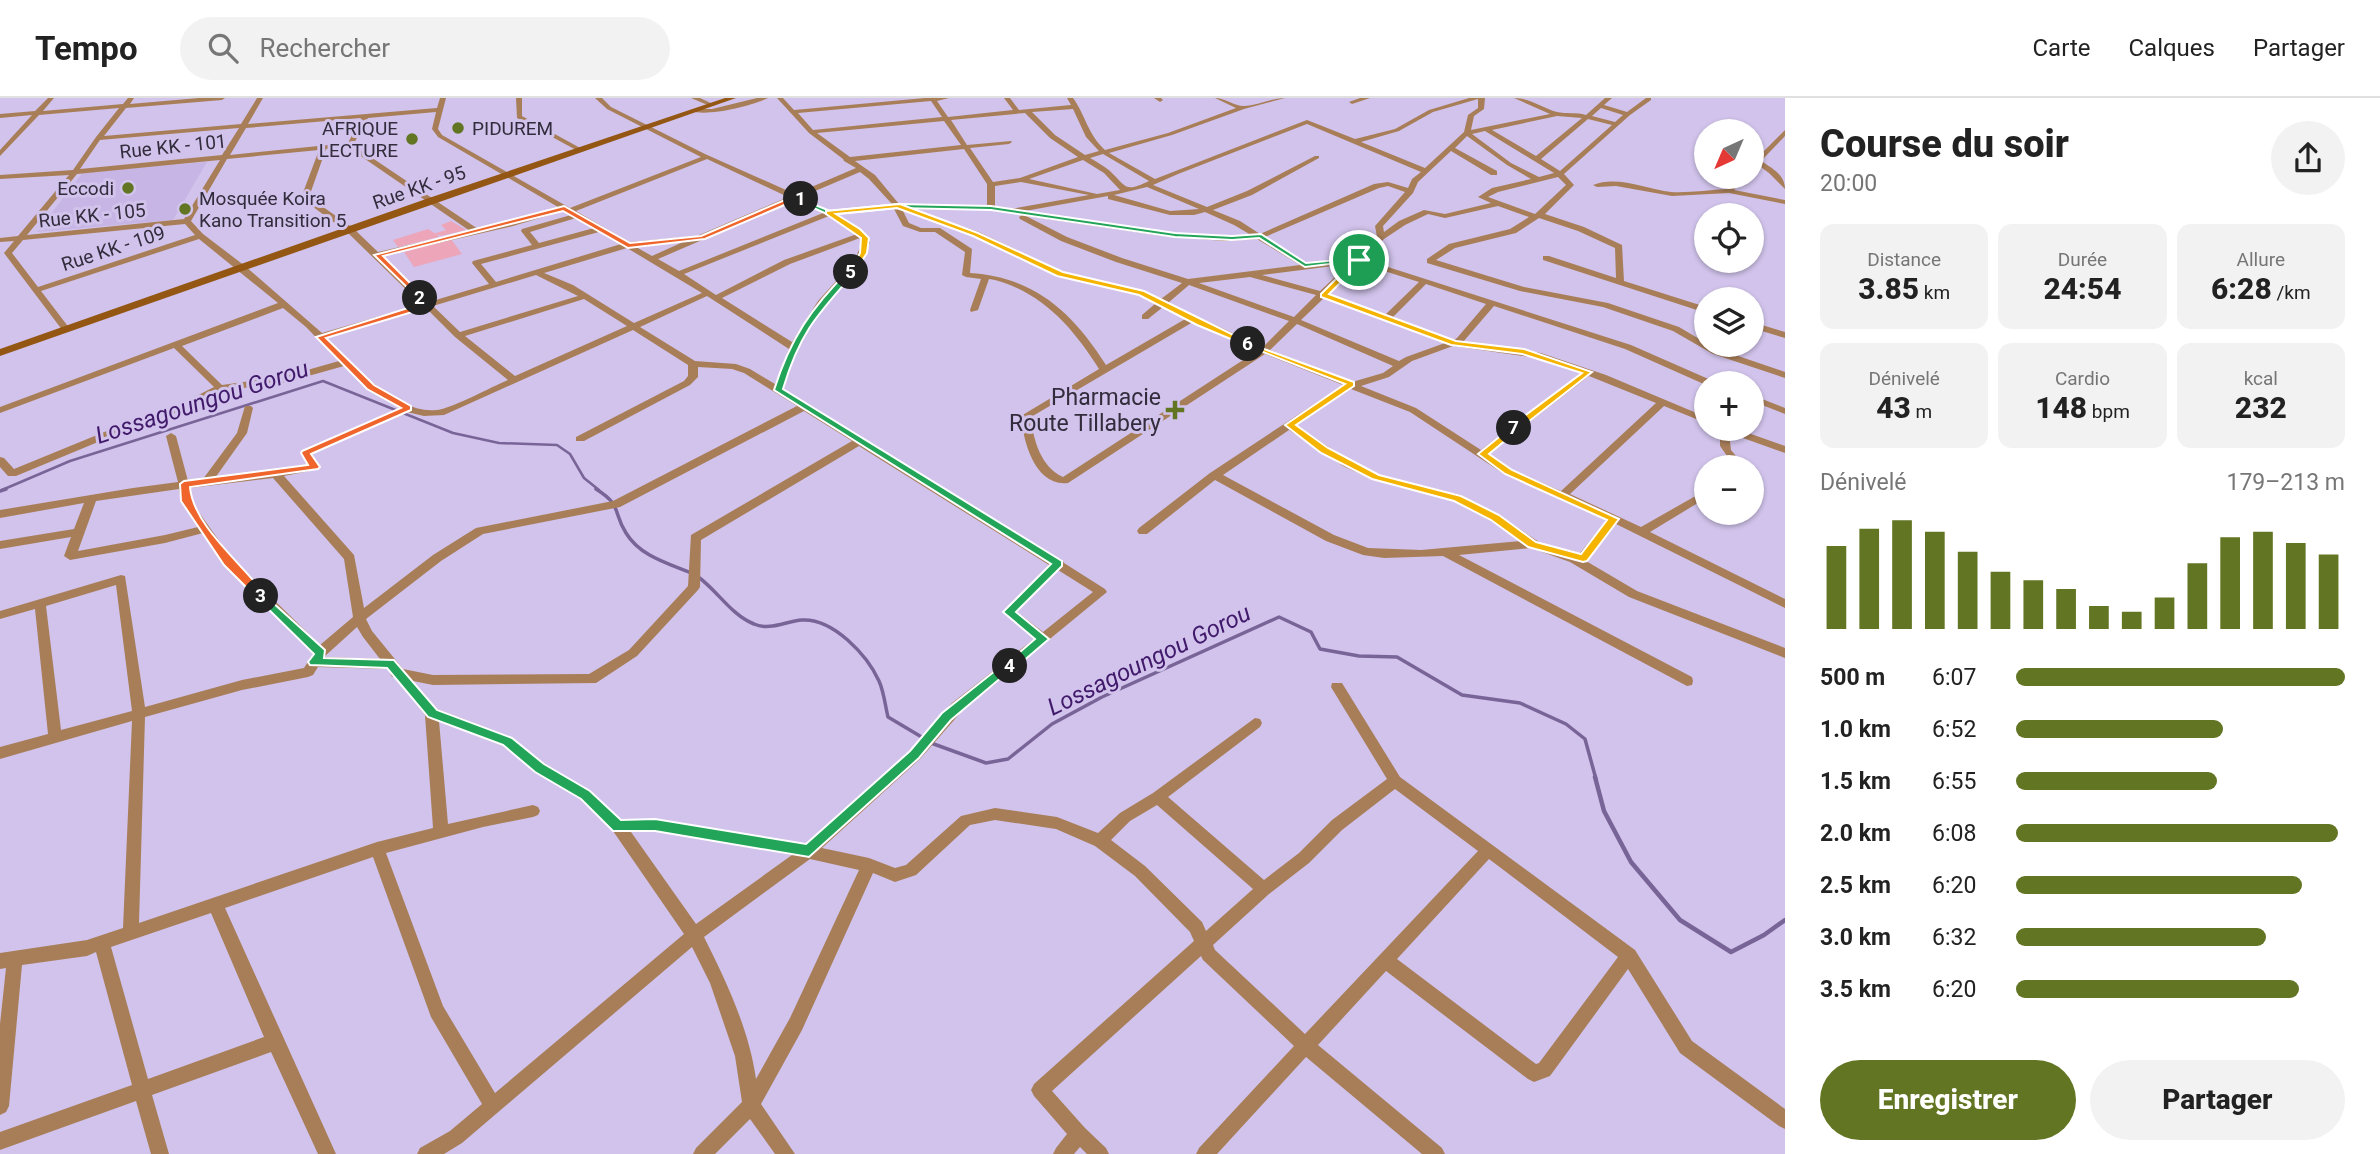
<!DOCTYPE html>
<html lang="fr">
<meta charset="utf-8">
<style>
body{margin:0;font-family:Roboto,sans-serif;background:#f2f2f2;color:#222;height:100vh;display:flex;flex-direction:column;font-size:26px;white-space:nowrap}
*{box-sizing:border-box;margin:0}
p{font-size:23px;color:#767676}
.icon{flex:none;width:38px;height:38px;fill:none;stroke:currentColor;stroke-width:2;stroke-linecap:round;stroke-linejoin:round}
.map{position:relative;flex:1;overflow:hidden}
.drawer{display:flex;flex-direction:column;background:#fff;width:595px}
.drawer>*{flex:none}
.needle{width:46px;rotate:224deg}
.tools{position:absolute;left:1694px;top:21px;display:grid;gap:14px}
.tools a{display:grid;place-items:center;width:70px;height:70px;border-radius:50%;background:#fff;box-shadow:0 2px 5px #0004;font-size:35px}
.pin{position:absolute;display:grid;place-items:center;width:60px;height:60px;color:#fff;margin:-30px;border:4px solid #fff;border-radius:50%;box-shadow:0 2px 7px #0007}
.km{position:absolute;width:35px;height:35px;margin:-18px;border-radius:50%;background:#222;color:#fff;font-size:19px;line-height:35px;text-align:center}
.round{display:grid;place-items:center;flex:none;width:74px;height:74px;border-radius:37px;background:#f2f2f2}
.headline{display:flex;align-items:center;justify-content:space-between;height:119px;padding:0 35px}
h1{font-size:38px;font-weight:800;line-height:52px}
.stats{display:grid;grid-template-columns:repeat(3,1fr);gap:10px;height:119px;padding:7px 35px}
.stats div{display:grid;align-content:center;border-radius:14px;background:#f2f2f2;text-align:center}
.stats b{font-size:30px;font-weight:800}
.stats small{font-size:19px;font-weight:400}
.stats p{font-size:19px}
.chart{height:196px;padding:14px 35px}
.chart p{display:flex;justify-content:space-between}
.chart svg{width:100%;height:126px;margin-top:7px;stroke:#627523;stroke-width:6}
.button{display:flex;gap:14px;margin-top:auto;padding:14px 35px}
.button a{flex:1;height:80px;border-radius:42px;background:#627523;color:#fff;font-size:28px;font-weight:800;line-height:80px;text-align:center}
.button a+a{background:#f2f2f2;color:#222}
ul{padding:0 35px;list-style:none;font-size:23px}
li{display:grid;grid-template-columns:112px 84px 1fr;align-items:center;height:52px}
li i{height:18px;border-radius:9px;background:#627523}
header{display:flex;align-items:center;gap:42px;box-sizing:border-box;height:98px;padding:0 35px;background:#fff;border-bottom:2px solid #e0e0e0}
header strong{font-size:33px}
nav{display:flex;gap:38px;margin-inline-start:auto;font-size:24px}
.search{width:490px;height:63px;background:#f2f2f2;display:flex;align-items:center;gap:18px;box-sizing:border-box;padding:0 24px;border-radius:38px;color:#767676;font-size:26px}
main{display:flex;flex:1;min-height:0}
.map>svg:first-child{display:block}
</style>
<header>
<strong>Tempo</strong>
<div class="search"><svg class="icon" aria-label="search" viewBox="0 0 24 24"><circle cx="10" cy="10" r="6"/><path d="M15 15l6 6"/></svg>Rechercher</div>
<nav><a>Carte</a><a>Calques</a><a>Partager</a></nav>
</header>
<main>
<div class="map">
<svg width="1785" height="1056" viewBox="0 0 1785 1056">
<rect width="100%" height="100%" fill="#d1c3eb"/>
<path fill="#c7b6e5" d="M207 64 173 122 37 134 83 74Z"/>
<g fill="#eda6b9">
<path d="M451 123 466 132 441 138 437 136 439 139 398 149 393 142 428 131 436 136V135L446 132 441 127Z"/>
<path d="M451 141 462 156 414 169 404 154Z"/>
</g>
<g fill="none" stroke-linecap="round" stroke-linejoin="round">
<path stroke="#796498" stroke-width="2.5" d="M2 392 70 363 323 283 453 335 499 345 557 347 570 356 584 380 599 392"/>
<g stroke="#796498" stroke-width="3.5">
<path d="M596 391C623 408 612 413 626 435 640 458 667 465 691 475"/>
<path d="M0 393 6 391"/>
<path d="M697 478C717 492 731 517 754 526 770 533 786 523 802 522 833 520 867 557 879 583 884 594 885 607 888 619L925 641"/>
<path d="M931 645 986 665 1008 661 1052 626 1102 599 1279 519 1311 534 1320 551 1359 558 1397 559 1462 597 1520 605 1566 626 1585 641 1596 681"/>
</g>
<path stroke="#796498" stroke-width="4.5" d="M1595 679 1604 713 1631 764 1680 822 1731 854 1764 837 1785 822"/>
<g fill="#a87e59" fill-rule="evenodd">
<path d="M48 0H54L43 13 123 6 128 0H134L130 6 199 0H225L222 2 126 10 104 38 241 26 257 0H263L248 26 437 10 440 0H446L438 31 442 37 570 110 701 59 607 11 595 0H602L611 9 705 56 795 96 856 70 844 63 843 61 809 35 777 0H783L794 12 925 0H949L937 3 948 19 1013 12 1004 0H1010L1019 12 1071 7 1067 0H1073C1085 16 1088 37 1105 52L1168 35 1236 10 1215 0C1225 0 1234 8 1244 8 1257 8 1271 0 1285 0L1244 11 1172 37 1109 55 1155 81 1307 22 1355 41 1395 31 1429 12 1469 0H1485L1484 11 1474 18 1471 32 1550 16 1514 0C1530 0 1542 10 1557 14 1566 16 1576 14 1586 17L1605 0H1612L1604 7 1627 14 1646 0H1651V2L1630 17 1564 76 1574 87 1545 116 1584 129 1622 147 1624 183 1706 209V215L1543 162V158H1549L1616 180 1615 150 1578 133 1539 120 1516 135 1455 150 1436 162 1524 189 1608 205 1679 229 1706 245V247L1785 274V280L1713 256 1673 233 1603 209 1520 193 1427 165V161L1449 146 1510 131 1529 119 1498 108 1445 120 1428 116 1405 127 1384 141 1363 161 1631 247 1713 283 1715 285H1706V287L1625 251 1494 208 1463 244 1541 255 1606 277 1706 319V325L1664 308 1570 396 1641 429 1706 392V400L1650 434 1785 501V510L1616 426 1586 463 1637 493 1785 550V560L1629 499 1570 464 1531 450 1459 457 1692 579 1693 583 1692 587 1687 588 1443 458 1384 460 1363 457 1326 443 1215 382 1147 436H1139L1137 433 1139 430 1210 375 1343 287 1265 256 1068 385C1035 389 1023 343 1021 318L1099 271C1074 231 1043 195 995 182L989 181 978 212 971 214 970 212 981 181 966 179 962 177 965 154 935 134H920L903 128 894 111 837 116C851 125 861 131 870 144 862 171 841 185 824 206 805 231 793 261 783 291L1057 461 1062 462 1064 465 1105 491 1107 494 962 613 920 661 822 750 869 760 895 770 906 767 961 718 995 710 1057 719 1098 735 1120 715 1153 695 1255 620 1260 621 1262 625 1260 629 1168 699 1264 782 1299 755 1332 722 1387 681 1331 589 1332 585H1342L1400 679 1635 852 1692 943 1785 1011V1031L1779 1028 1680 955 1628 871 1550 978 1534 984 1528 981 1386 873 1318 947 1442 1050 1445 1056H1422L1306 959 1217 1056H1196L1199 1050 1294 948 1203 862 1201 858 1052 993 1085 1030 1106 1050 1109 1056H1087L1080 1049 1074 1056H1053L1056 1050 1067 1036 1034 998 1031 992 1034 986 1194 843 1190 834 1135 778 1095 748 1056 731 995 722 970 727 916 777 895 784 873 775 802 932 761 1006 795 1056H775L750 1021 715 1056H693L696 1050 742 1004 735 958 710 885 692 849 462 1045 444 1056H417L420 1050 450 1033 482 1006 431 919 373 759 225 810 336 1056H318L271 954 152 997 169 1056H151L136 1003 0 1052V1034L132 987 96 854 87 858 22 867 9 1008 6 1014 0 1017V926L6 870 0 871V855L87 842 123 830 132 623 0 661V649L48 636 35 511 0 521V513L121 477 125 478 145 609 242 582 304 570 313 556 224 467 203 435 165 445 70 462 64 458 71 439 0 451V443L74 431 84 405 0 420V412L133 390 178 384 166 338 171 335 176 338 188 383 203 381 237 335 245 308H251L253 310 247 335 215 380 308 367 301 355 302 353 400 310 367 291 344 268 287 284 222 293 181 313 127 332 16 378H8L0 369V359L4 360 14 371 119 328 175 309 214 289 174 250 0 315V309L278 205 199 141 41 193 70 231 63 233 4 155 14 143 0 144V140L18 138 69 77 0 81V77L73 72 96 39 119 10 39 17 0 58V52L32 17 0 20V16L35 13ZM1478 1V10L1468 17 1464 34 1425 70 1361 44 1399 33 1433 14ZM931 3 942 19 813 32 798 15ZM1601 10 1623 17 1615 24 1592 18ZM1073 11 1086 39 1099 53 1085 57 1055 37 1032 14ZM436 14 432 31 438 39 558 109 478 131 353 47 368 20ZM1025 15 1050 40 1078 59 1020 80 993 84 970 50 1009 46 1012 44 1011 43 967 47 951 22ZM1557 18 1582 20 1536 58 1492 32ZM361 20 348 45 230 57 246 30ZM1588 21 1612 27 1560 73 1541 61ZM944 23 961 47 850 59 817 35ZM1307 26 1421 74 1412 81 1408 90 1388 84 1374 86 1260 136 1240 123 1213 112 1252 97 1319 60V58H1315L1247 93 1207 109 1153 87 1178 76ZM239 30 222 57 80 71 100 42ZM1485 33 1554 75 1539 79 1511 65 1472 36ZM1467 38 1507 67 1531 81 1492 90 1478 99 1491 105 1445 116 1424 112 1399 123 1384 134 1383 128 1413 95 1418 84 1451 53 1491 77H1497V73L1455 50ZM348 49 349 50 470 133 378 154 353 130 309 99 326 51ZM964 51 987 86V108L899 106 875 77 855 63ZM319 52 301 100 347 134 421 206 322 235 245 168 203 136 191 123 227 61ZM1103 56 1149 83C1124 95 1127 89 1110 73 1104 68 1097 64 1090 60ZM707 61 788 99 697 138 629 144 576 113ZM220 62 184 121 27 137 77 76ZM1083 62 1104 75 1120 92 1097 96 1029 81ZM860 74 869 81 892 106 830 113 801 99ZM1558 79 1566 87 1535 116 1488 99 1498 94ZM1021 84 1089 97 1011 111 995 108V88ZM1388 88 1405 94 1375 128 1377 139 1355 160 1308 166 1265 139 1379 90ZM1147 89 1199 111 1170 113 1114 97ZM1108 98V101L1170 117H1194L1205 114 1234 127 1251 137C1181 144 1095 124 1025 113ZM795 102 823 115 679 173 658 161ZM911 111 991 112 1022 117 1019 119 1020 121 1061 143 1116 164 1182 185 1161 201 1145 193 1063 174 979 134ZM563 113 571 117 522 131 521 133 532 147 473 163 472 165 489 186 429 204 382 158 513 128ZM903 113 973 138 1057 178 1139 197 1156 205 1142 217V221H1148L1163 209 1187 220 1106 267C1073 215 1035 179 970 175L972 151 940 130H921L909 125ZM829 118 857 136 784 162 716 197 684 176ZM1026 118 1163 138 1224 143 1257 141 1300 167 1188 181 1122 160 1067 139ZM576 120 594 130 539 145 530 134ZM185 126 195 137 38 189 12 155 23 142ZM599 134 621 146 496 184 481 166ZM860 140 862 144 855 162 818 203 792 244 722 200 790 166ZM683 144 652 158 636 149ZM627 150 702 195 634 225 573 187 544 175ZM1359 165 1419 184 1385 217 1328 195ZM1349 166 1320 193 1262 177ZM536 177 578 198 460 234 433 208ZM1250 179 1316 197 1294 219 1199 185ZM1426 186 1486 206 1457 240 1453 242 1393 219ZM1189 187 1289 223 1263 249 1168 205ZM707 198 789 251 775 286 750 271 736 266 695 263 640 229ZM1324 200 1445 245 1406 259 1399 263 1301 222ZM584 201 627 228 515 278 465 238ZM283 210 306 229 339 263 286 278 222 287 182 248ZM426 210 455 239 508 282C491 289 453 310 437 312 397 317 352 266 327 240ZM1193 224 1257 253 1063 379C1041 369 1033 342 1031 319ZM1297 226 1393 268 1383 275 1352 284 1270 252ZM633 232 688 267V278L684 283 576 339V343H584L690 287 698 279V269L732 271 744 275 797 308 613 403 476 430 433 457 364 510 354 457 284 378 319 371 320 369 312 356 407 314 424 318 444 317ZM1453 248 1536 260 1581 275 1481 352 1416 310 1361 288 1389 279 1412 263ZM1589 278 1656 305 1561 393 1512 372 1488 356ZM1351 291 1410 314 1504 376 1607 422 1580 455 1569 452 1565 453 1539 444 1499 417 1461 397 1379 377 1351 364 1296 327ZM804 313 852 343 691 437 688 488 629 552 589 576 433 577 403 571 372 533 366 521 441 463 483 436 620 409ZM1289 332 1343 368 1371 381 1453 403 1491 423 1521 443 1421 452 1368 450 1334 437 1223 377ZM859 348 1049 467 1003 514 1034 541 952 605 910 653 806 747 655 721 621 722 590 693 545 666 513 640 437 611 413 583 433 587 596 585 637 558 698 492 700 489 701 442ZM273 380 344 461 353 519 320 547 232 461 191 403 190 390ZM179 391 181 403 198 429 165 437 78 453 96 403ZM1058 472 1093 494 1043 534 1017 514ZM116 487 132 613 61 632 46 508ZM357 529 363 539 380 561 324 559ZM318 569 388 571 392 579H395L425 617 433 730 377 744 139 825 145 619 242 592 308 579 313 577ZM439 623 503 648 535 674 580 701 613 733 684 836 495 995 443 908 386 755 483 729 533 719 538 717 540 713 538 709 533 707 448 726ZM1395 691 1478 753 1305 936 1215 852 1213 847 1269 796 1309 765 1342 732ZM1157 707 1253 791 1206 833 1202 824 1145 768 1111 742 1130 723ZM655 733 773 753 792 757 696 826 631 734ZM810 761 859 772 790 920 756 981C749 931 726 883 704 839ZM1489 761 1618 859 1539 965 1536 966 1397 861ZM211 815 264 939 148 981 111 849Z"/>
<path d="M516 0H522V18L582 51V53H578L517 20Z"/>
<path d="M691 0H700L715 7 710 8Z"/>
<path d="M757 0H768C752 8 707 19 691 13L694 11H712Z"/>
<path d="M1154 0H1161L1163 2 1160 4Z"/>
<path d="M1360 0H1370L1352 6 1349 4Z"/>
<path d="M1785 32V38L1761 63C1772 70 1785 77 1785 91L1769 75 1758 67 1752 71V65Z"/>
<path d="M1739 79H1747L1734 92 1785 102V106L1729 95 1672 98 1616 88 1597 89 1593 87C1616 77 1647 91 1671 94 1689 95 1709 92 1727 91Z"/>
<path d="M1752 224 1785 234V240L1752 230Z"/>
<path d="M1752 297 1785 310V316L1752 303Z"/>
<path d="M1720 331H1737L1785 348V355L1729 335 1731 352 1745 369H1735L1720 348Z"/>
</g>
<path fill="#945613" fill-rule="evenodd" d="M725 0H736L0 258V251L426 101Z"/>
</g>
<path fill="#22a559" stroke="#fff" stroke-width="2" d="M798 100 830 113 897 106 991 108 1175 135 1232 138 1261 136 1306 165 1359 160 1363 162 1305 169 1259 140 1232 142 1175 139 991 112 897 110 829 117 798 103Z"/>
<path fill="#f0652b" stroke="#fff" stroke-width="2" d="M794 98 804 101 796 102 705 141 628 150 563 113 383 158 423 198 420 202 374 157 564 108 630 145 701 138Z"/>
<path fill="#f0652b" stroke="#fff" stroke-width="2" d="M417 198H423L429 209 326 240 374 287 411 308V312L311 356 320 369 318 371 190 389C193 428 244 467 266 498L265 500H257L224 467 181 403 180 386 184 383 308 367 301 355 302 353 401 310 367 291 316 239 421 206Z"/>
<path fill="#22a559" stroke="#fff" stroke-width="2" d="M261 494 325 552 324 560 394 562 437 612 512 640 544 666 590 693 621 722 655 721 806 746 910 653 942 615 1005 565H1014L1015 568 951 622 919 660 809 759 655 733H613L581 701 535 674 503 647 428 619 387 570 310 567 308 564 314 556 257 500V495Z"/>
<path fill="#22a559" stroke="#fff" stroke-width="2" d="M849 172 855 174C817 217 800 234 783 291L1062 463V468L1016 514 1049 541 1014 571H1005L1004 568 1035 541 1003 514 1051 466 774 292C790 241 811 210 849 172Z"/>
<path fill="#f5b400" stroke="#fff" stroke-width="2" d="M900 106 978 135 1063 174 1144 193 1252 246 1245 247 1197 227 1139 197 1057 178 973 138 897 110 836 116 860 131 869 140 867 155 854 175H849L860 155 861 140 826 116V113Z"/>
<path fill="#f5b400" stroke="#fff" stroke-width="2" d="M1245 244 1354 284V288L1296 327 1328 350 1379 377 1461 398 1499 417 1536 444 1581 456 1607 422 1505 376 1478 356 1514 327 1518 328V332L1489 356 1512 372 1619 421 1587 463 1583 464 1528 449 1491 422 1454 403 1372 381 1321 355 1285 327 1345 286 1245 247Z"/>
<path fill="#f5b400" stroke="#fff" stroke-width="2" d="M1357 160 1363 162 1329 196 1456 243 1524 251 1592 274 1518 332H1511V328L1582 275 1522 256 1451 247 1321 199V196Z"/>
<g fill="#627523" stroke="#d1c3eb" stroke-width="2.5">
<circle cx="458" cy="30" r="7"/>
<circle cx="412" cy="41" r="7"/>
<circle cx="128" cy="90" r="7"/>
<circle cx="185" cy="111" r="7"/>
<path d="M1171.5 301.5h7v7h7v7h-7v7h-7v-7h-7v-7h7z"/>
</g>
<g text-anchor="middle" stroke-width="6" stroke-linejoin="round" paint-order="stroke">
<g font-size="19" fill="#322c3c" stroke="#d1c3eb" text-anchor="end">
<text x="398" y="37">AFRIQUE<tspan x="398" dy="22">LECTURE</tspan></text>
<text x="472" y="37" text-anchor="start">PIDUREM</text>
<text x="114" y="97">Eccodi</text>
<text x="199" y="107" text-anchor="start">Mosquée Koira<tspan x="199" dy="22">Kano Transition 5</tspan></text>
</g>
<g font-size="19" fill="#322c3c" stroke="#d1c3eb">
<text transform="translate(173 48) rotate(-6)" y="7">Rue KK - 101</text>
<text transform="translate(419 89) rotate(-19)" y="7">Rue KK - 95</text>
<text transform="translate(92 117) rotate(-6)" y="7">Rue KK - 105</text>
<text transform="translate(113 150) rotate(-18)" y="7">Rue KK - 109</text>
</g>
<g font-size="23" fill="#322c3c" stroke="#d1c3eb" text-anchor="end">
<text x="1161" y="307">Pharmacie<tspan x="1161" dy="26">Route Tillabery</tspan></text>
</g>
<g font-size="24" font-style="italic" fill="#411a6b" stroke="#d1c3eb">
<text transform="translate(202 304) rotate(-18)" y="8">Lossagoungou Gorou</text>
<text transform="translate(1149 562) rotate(-26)" y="8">Lossagoungou Gorou</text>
</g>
</g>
</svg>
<div class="tools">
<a><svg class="needle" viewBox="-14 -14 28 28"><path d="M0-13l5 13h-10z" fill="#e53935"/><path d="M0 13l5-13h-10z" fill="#767676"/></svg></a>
<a><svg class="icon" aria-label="locate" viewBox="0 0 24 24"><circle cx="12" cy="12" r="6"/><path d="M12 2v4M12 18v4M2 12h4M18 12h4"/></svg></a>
<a><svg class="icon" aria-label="layers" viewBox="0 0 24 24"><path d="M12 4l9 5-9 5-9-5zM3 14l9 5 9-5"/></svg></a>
<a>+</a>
<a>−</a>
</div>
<div class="pin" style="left:1359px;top:162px;background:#1e9e55"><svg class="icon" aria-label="arrive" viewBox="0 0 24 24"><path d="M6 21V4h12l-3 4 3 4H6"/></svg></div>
<b class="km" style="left:801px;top:101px">1</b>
<b class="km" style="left:420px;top:200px">2</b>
<b class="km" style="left:261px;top:498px">3</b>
<b class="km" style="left:1010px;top:568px">4</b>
<b class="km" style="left:851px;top:174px">5</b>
<b class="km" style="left:1248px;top:246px">6</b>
<b class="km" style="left:1514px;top:330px">7</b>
</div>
<section class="drawer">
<div class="headline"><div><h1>Course du soir</h1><p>20:00</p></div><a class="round"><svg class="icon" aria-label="share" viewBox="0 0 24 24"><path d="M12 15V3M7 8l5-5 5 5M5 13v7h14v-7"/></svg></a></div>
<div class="stats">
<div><p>Distance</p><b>3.85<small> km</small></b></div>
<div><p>Durée</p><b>24:54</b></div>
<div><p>Allure</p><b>6:28<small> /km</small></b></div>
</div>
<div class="stats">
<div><p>Dénivelé</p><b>43<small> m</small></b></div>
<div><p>Cardio</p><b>148<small> bpm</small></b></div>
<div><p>kcal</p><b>232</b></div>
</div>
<div class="chart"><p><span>Dénivelé</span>179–213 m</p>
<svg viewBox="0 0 160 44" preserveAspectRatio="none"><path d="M5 44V15M15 44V9M25 44V6M35 44V10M45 44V17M55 44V24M65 44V27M75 44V30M85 44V36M95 44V38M105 44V33M115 44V21M125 44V12M135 44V10M145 44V14M155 44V18"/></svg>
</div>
<ul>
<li><b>500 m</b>6:07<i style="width:100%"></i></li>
<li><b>1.0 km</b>6:52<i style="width:63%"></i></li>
<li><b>1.5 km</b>6:55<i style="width:61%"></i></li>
<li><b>2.0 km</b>6:08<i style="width:98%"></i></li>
<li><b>2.5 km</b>6:20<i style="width:87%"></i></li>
<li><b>3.0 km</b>6:32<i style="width:76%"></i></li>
<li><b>3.5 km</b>6:20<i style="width:86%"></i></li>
</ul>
<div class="button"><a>Enregistrer</a><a>Partager</a></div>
</section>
</main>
